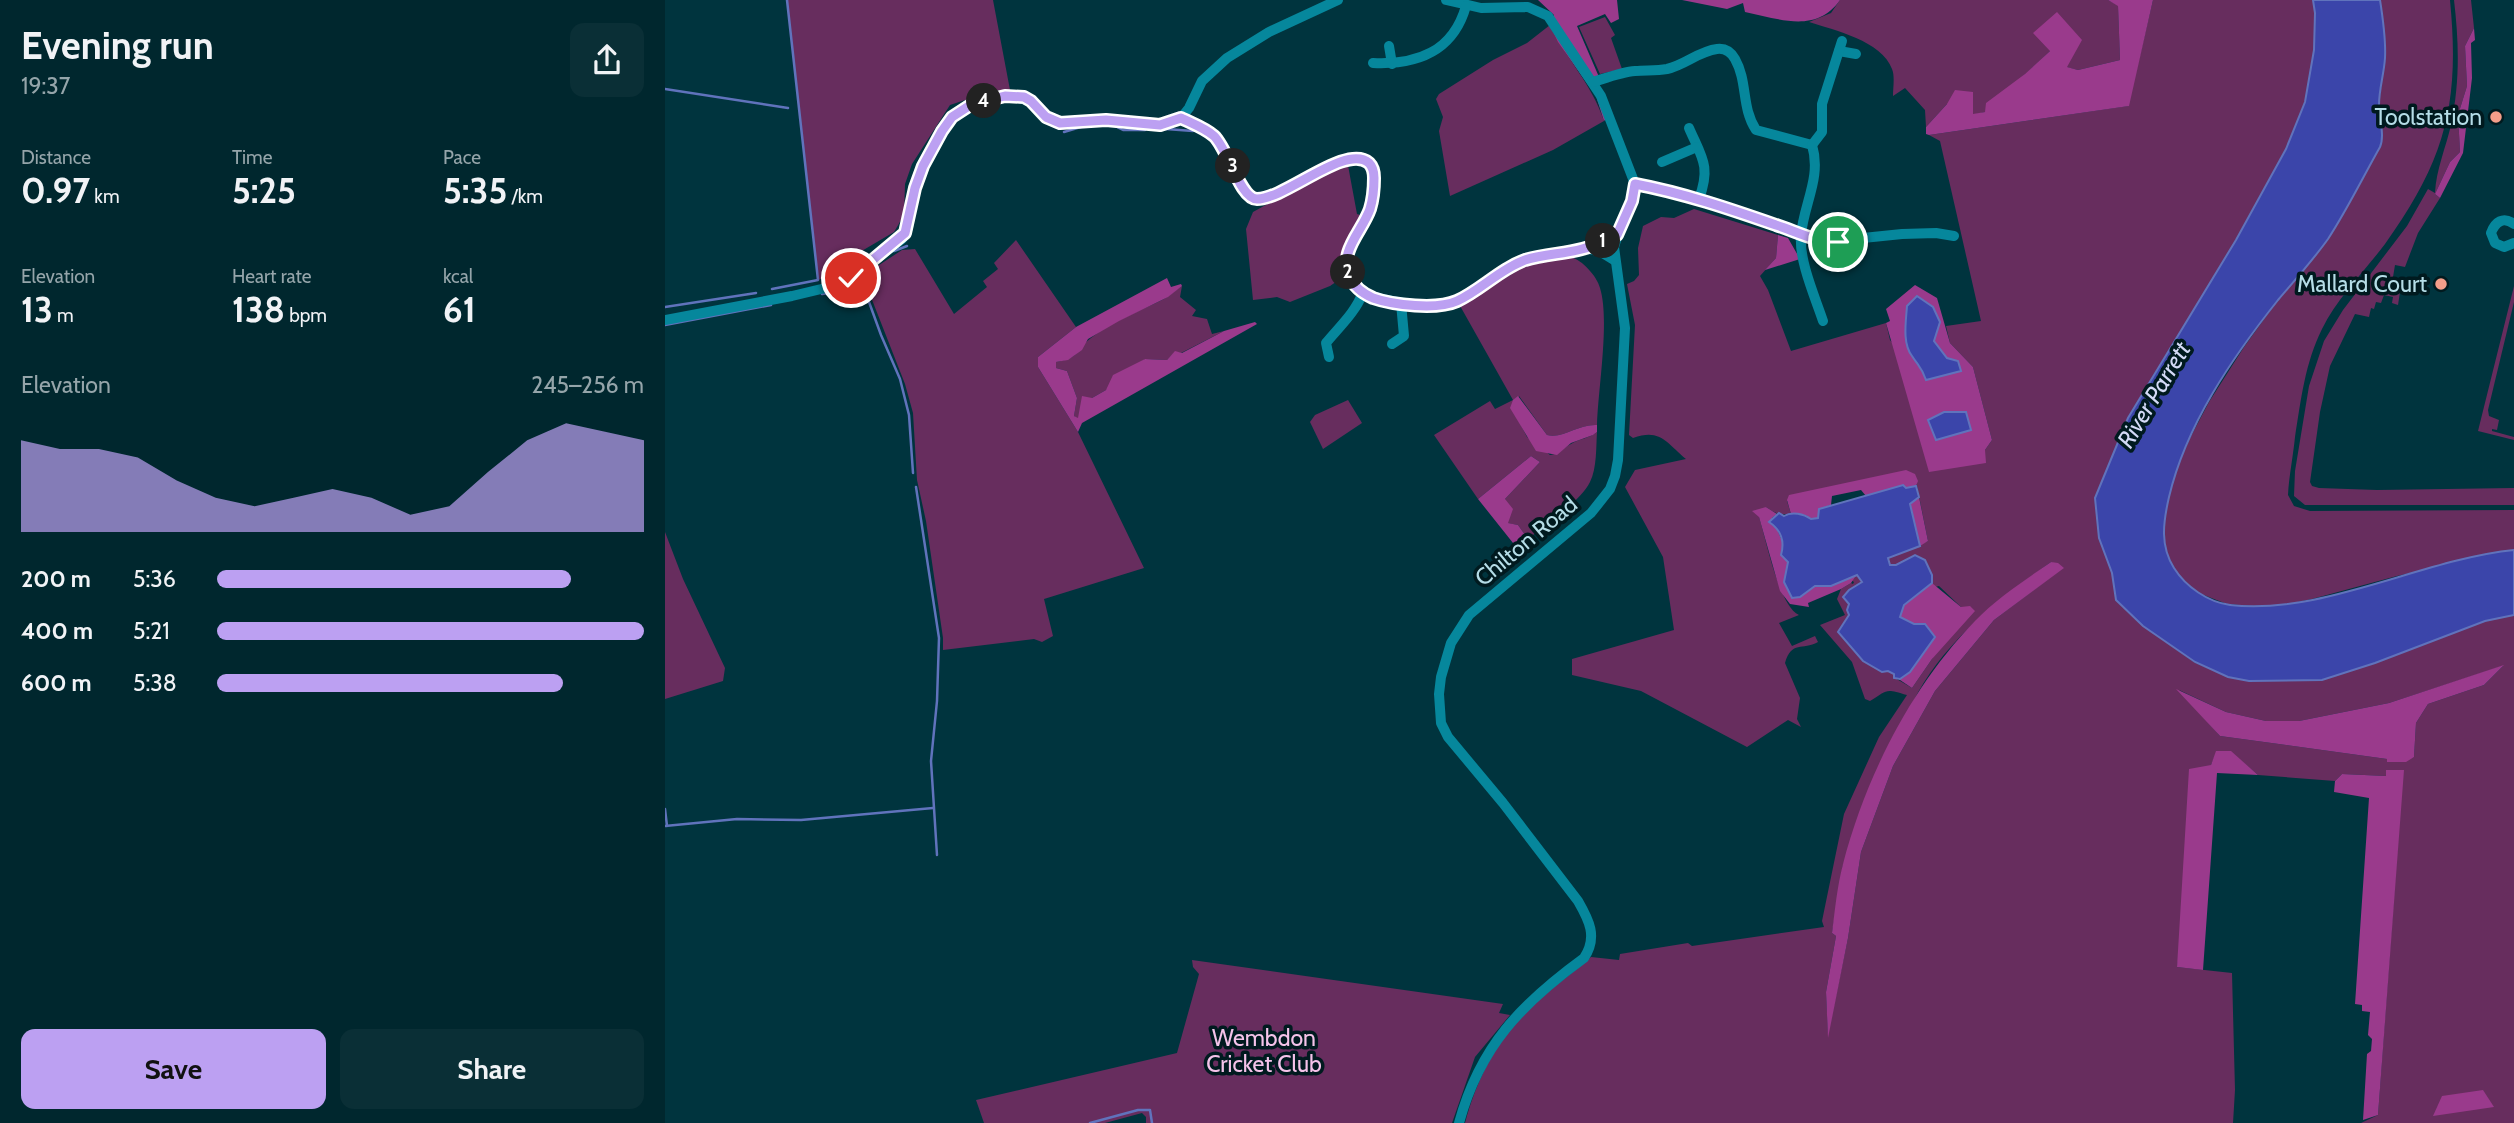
<!DOCTYPE html>
<meta charset="utf-8">
<style>
body{margin:0;font-family:Cabin,sans-serif;background:#0a2f36;color:#f1f3f6;height:100vh;display:flex;flex-direction:column;font-size:26px;white-space:nowrap}
*{box-sizing:border-box;margin:0}
p{font-size:23px;color:#95a5aa}
.icon{flex:none;width:38px;height:38px;fill:none;stroke:currentColor;stroke-width:2;stroke-linecap:round;stroke-linejoin:round}
.map{position:relative;flex:1;overflow:hidden}
.panel{display:flex;flex-direction:column;background:#00272e;width:665px}
.panel>*{flex:none}
.pin{position:absolute;display:grid;place-items:center;width:60px;height:60px;color:#fff;margin:-30px;border:4px solid #fff;border-radius:50%;box-shadow:0 2px 7px #0007}
.km{position:absolute;width:35px;height:35px;margin:-18px;border-radius:50%;background:#222;color:#fff;font-size:19px;line-height:35px;text-align:center}
.round{display:grid;place-items:center;flex:none;width:74px;height:74px;border-radius:14px;background:#0a2f36}
.head{display:flex;align-items:center;justify-content:space-between;height:119px;padding:0 21px}
h1{font-size:38px;font-weight:700;line-height:52px}
.stats{display:grid;grid-template-columns:repeat(3,1fr);gap:10px;height:119px;padding:7px 21px}
.stats div{display:grid;align-content:center}
.stats b{font-size:35px;font-weight:700}
.stats small{font-size:19px;font-weight:400}
.stats p{font-size:19px}
.chart{height:196px;padding:14px 21px}
.chart p{display:flex;justify-content:space-between}
.chart svg{width:100%;height:126px;margin-top:7px;fill:#bca0f2;opacity:.7}
.action{display:flex;gap:14px;margin-top:auto;padding:14px 21px}
.action a{flex:1;height:80px;border-radius:14px;background:#bca0f2;color:#111;font-size:28px;font-weight:700;line-height:80px;text-align:center}
.action a+a{background:#0a2f36;color:#f1f3f6}
ul{padding:0 21px;list-style:none;font-size:23px}
li{display:grid;grid-template-columns:112px 84px 1fr;align-items:center;height:52px}
li i{height:18px;border-radius:9px;background:#bca0f2}
main{display:flex;flex:1;min-height:0}
.map>svg:first-child{display:block}
</style>
<main>
<section class="panel">
<div class="head"><div><h1>Evening run</h1><p>19:37</p></div><a class="round"><svg class="icon" aria-label="share" viewBox="0 0 24 24"><path d="M12 15V3M7 8l5-5 5 5M5 13v7h14v-7"/></svg></a></div>
<div class="stats">
<div><p>Distance</p><b>0.97<small> km</small></b></div>
<div><p>Time</p><b>5:25</b></div>
<div><p>Pace</p><b>5:35<small> /km</small></b></div>
</div>
<div class="stats">
<div><p>Elevation</p><b>13<small> m</small></b></div>
<div><p>Heart rate</p><b>138<small> bpm</small></b></div>
<div><p>kcal</p><b>61</b></div>
</div>
<div class="chart"><p><span>Elevation</span>245–256 m</p>
<svg viewBox="0 0 160 44" preserveAspectRatio="none"><path d="M0 44V12L10 15L20 15L30 18L40 26L50 32L60 35L70 32L80 29L90 32L100 38L110 35L120 23L130 12L140 6L150 9L160 12V44z"/></svg>
</div>
<ul>
<li><b>200 m</b>5:36<i style="width:83%"></i></li>
<li><b>400 m</b>5:21<i style="width:100%"></i></li>
<li><b>600 m</b>5:38<i style="width:81%"></i></li>
</ul>
<div class="action"><a>Save</a><a>Share</a></div>
</section>
<div class="map">
<svg width="1849" height="1123" viewBox="0 0 1849 1123">
<rect width="100%" height="100%" fill="#00343e"/>
<g fill="#672d5e" fill-rule="evenodd">
<path d="M122 0H328L345 90 327 91 285 105 247 164 240 184 239 215 229 232 195 252 179 270 153 280Z"/>
<path d="M1175 0H1443L1453 5 1455 60 1413 70 1401 67 1385 51 1320 112 1308 115 1282 104 1261 127 1260 110 1240 88 1228 96C1228 88 1230 76 1227 69 1217 41 1169 30 1144 22L1166 13Z"/>
<path d="M1488 0H1648L1650 13 1649 50 1640 102 1621 149 1571 240 1463 419 1434 538 1447 573 1451 599 1478 626 1529 662 1563 677 1584 681 1657 680 1710 663 1820 621 1849 615V1123H1696L1713 1115 1738 771 1721 776 1677 774 1670 781 1593 775 1566 752 1552 751 1546 765 1512 967 1567 973 1570 1090 1568 1123H800C812 1079 832 1037 867 1006 886 988 907 974 926 957L954 960 955 954 1023 943 1027 946 1159 927 1157 921 1179 814 1214 737 1242 695C1219 688 1223 690 1205 701L1200 699 1187 662 1155 625 1180 615 1172 599 1176 589 1186 583 1188 584 1189 582 1186 580 1192 574 1198 582 1184 590V615L1173 632 1217 672 1223 671 1229 674 1230 678 1247 688 1267 659 1296 607 1274 586 1270 587 1267 583V575L1250 555 1231 565 1225 566 1223 558 1263 541 1251 481 1122 501 1126 514C1115 515 1111 514 1101 507L1094 517C1101 539 1114 606 1134 615L1114 623 1127 646 1150 636 1153 642C1137 651 1127 640 1120 663L1135 698 1132 719 1136 727 1123 720 1082 747 976 691 907 675V659L1009 630 998 557 960 487 970 470 1021 459C1001 442 995 428 968 438L964 435 970 325 962 284 969 281 974 275 973 248 978 226 996 217 1009 218 1029 209 1113 235 1111 258 1095 276 1103 290 1126 351 1221 323 1225 340 1320 450 1327 440 1308 367 1285 343 1281 326 1316 321 1275 141 1264 135 1463 106ZM1386 562 1398 568 1329 620 1270 691 1228 766 1196 852 1183 938 1163 1034 1161 992 1171 936 1167 933 1178 865 1248 702C1278 642 1333 600 1386 562ZM1838 666 1819 685 1763 704 1751 723 1749 757 1722 762V759L1555 736 1514 690 1561 712 1601 721H1634L1724 703Z"/>
<path d="M1715 0H1785C1795 103 1781 159 1720 244 1699 272 1672 298 1657 329 1640 363 1636 400 1630 437 1628 457 1624 476 1623 495L1629 506 1645 511 1849 510V550L1732 576 1647 599 1618 605 1587 606 1562 604 1536 594 1517 580 1503 558 1498 533 1502 506 1510 472 1526 436 1544 402 1579 347 1610 304 1664 238 1717 144 1714 104 1720 57Z"/>
<path d="M1789 0H1806L1809 28 1800 46 1802 86 1793 115 1795 152 1785 162 1770 194 1775 198 1753 233 1740 267 1730 265 1728 277 1737 279 1733 305 1727 303 1728 297 1719 295 1716 303 1711 302 1709 309 1706 308 1704 317 1690 314 1665 366 1655 412 1645 482 1647 486 1654 488 1712 490 1849 488V505H1640L1629 496 1630 471 1644 386 1659 341 1678 310 1742 226 1763 189 1770 193C1771 170 1781 147 1786 125 1795 82 1794 43 1789 0Z"/>
<path d="M940 17 950 35 946 38 957 69 935 74 914 27Z"/>
<path d="M885 25C901 59 927 84 939 121L888 150 785 196 774 131 778 117 771 99 774 94 828 60 862 43Z"/>
<path d="M682 160 692 214 699 216 686 230 675 265 682 267 684 273 665 286 625 302 612 297 588 300 581 229 588 212Z"/>
<path d="M351 240 411 327 373 357V367L413 432 479 568 379 599 388 636 377 642 369 639 278 650V638L261 521 252 480 248 413 240 384 202 287 205 271 237 250 250 249 289 314 322 287 318 281 333 269 329 263Z"/>
<path d="M906 257C917 260 932 276 935 288 945 320 933 389 932 425 912 424 899 439 882 435L854 396 850 414 862 437 885 455C895 454 898 448 906 444 914 439 925 438 932 432 931 447 932 468 925 482 915 502 881 524 863 539L853 525 842 523 840 499 875 462 866 456 813 499 769 435 825 401 830 409 848 400 794 304 860 266Z"/>
<path d="M517 286 515 297 531 310 527 316 542 319 547 334 559 331 516 353 510 352 502 360 480 359 441 390 427 398 413 419 409 416 412 398 402 371 391 368V362C416 358 410 350 426 338 447 321 475 311 499 299 506 295 510 290 517 286Z"/>
<path d="M1849 286V302L1823 410 1824 416 1834 420 1832 430 1827 429V431L1849 437V440L1813 431Z"/>
<path d="M683 400 697 423 658 449 645 422 650 415Z"/>
<path d="M0 532 18 579 60 668 58 681 0 699Z"/>
<path d="M527 960 838 1004 834 1013 845 1015 810 1057 787 1123H481V1117L477 1113 440 1123H319L311 1100 512 1053 534 974 528 967Z"/>
</g>
<g fill="#9a3a8c" fill-rule="evenodd">
<path d="M873 0H952L954 19 946 23 940 14 912 26 934 77 927 80 944 115 939 121 931 96 893 42 885 25 889 15Z"/>
<path d="M1017 0H1175C1151 34 1115 19 1080 12L1078 3 1062 9Z"/>
<path d="M1443 0H1488L1464 106 1264 135 1261 134V127L1282 104 1290 90 1308 92V114L1320 112 1321 103 1360 74 1385 51 1368 33 1392 12 1417 40 1402 67 1413 70 1455 60 1453 6Z"/>
<path d="M1809 28 1810 40 1806 43 1807 78 1798 153 1775 198 1770 194 1785 162 1795 152 1793 115 1802 86 1800 46Z"/>
<path d="M1113 235 1123 238 1135 259 1100 270 1111 258Z"/>
<path d="M502 278 506 287 516 284 517 286 503 297 454 321 423 339 417 350 403 360 391 362V368L402 371 412 398 409 416 413 418 417 396 427 398 441 390 448 375 480 359 502 360 510 351 517 353 559 331 590 322 592 324 417 423 413 432 373 367V357L411 327Z"/>
<path d="M1250 285 1272 298 1285 343 1308 367 1327 440 1320 450 1321 463 1264 472 1221 323 1225 321 1221 309ZM1268 341 1282 358 1261 380 1256 365Z"/>
<path d="M853 396 882 435C899 439 912 424 932 425V432L928 435 906 443 892 455 871 451 845 408 848 400Z"/>
<path d="M866 456 875 462 840 499 848 509 843 523 853 525 863 539 852 548 813 499Z"/>
<path d="M1241 470 1250 474 1253 481 1251 486 1241 488 1238 485 1201 496 1196 490 1167 496 1166 505 1154 509 1153 518 1146 519 1140 515 1126 514 1122 500 1124 495Z"/>
<path d="M1254 497 1263 541 1255 546 1245 503Z"/>
<path d="M1101 507 1112 514 1107 518 1119 545 1116 555 1123 562 1119 582 1135 597 1150 586H1166L1192 574 1186 583 1176 589 1143 603 1144 607 1125 604 1115 591 1094 517 1087 511Z"/>
<path d="M1386 562 1393 563 1399 568 1329 620 1270 691 1228 766 1196 852 1183 938 1163 1038 1161 992 1171 936 1167 933C1170 910 1172 887 1178 864 1201 776 1246 687 1310 621 1332 598 1360 580 1386 562Z"/>
<path d="M1267 583 1296 607 1305 606 1310 611 1267 659 1247 688 1232 678 1235 679 1249 624 1235 617 1239 605Z"/>
<path d="M1839 665 1819 685 1763 704 1751 723 1749 757 1741 762H1722V759L1555 736 1511 689 1561 712 1601 721H1634L1724 703Z"/>
<path d="M1551 751H1566L1593 775 1552 773 1538 970 1512 967 1524 769 1546 765Z"/>
<path d="M1721 770H1739L1713 1115 1698 1120 1702 1054 1706 1051 1707 1039 1703 1035 1705 1012 1697 1011V1005L1690 1004 1704 798 1669 792 1670 781 1677 774 1721 776Z"/>
<path d="M1818 1090 1829 1107 1768 1116 1777 1096Z"/>
</g>
<g fill="#3b45aa" stroke="#6073bc" stroke-width="2">
<path d="M1648 0H1715C1718 19 1721 39 1720 58 1719 74 1714 89 1714 105 1714 117 1720 136 1715 147 1698 177 1682 210 1663 239 1648 260 1630 280 1613 300 1567 358 1521 425 1504 497 1498 523 1495 546 1509 568 1521 587 1543 602 1565 605 1655 616 1758 559 1849 550V615L1820 621 1710 663 1657 680 1584 681 1563 677 1530 662 1478 626 1451 600 1447 573 1434 538 1430 498 1463 418 1571 240 1621 149 1640 102 1649 50 1650 13Z"/>
<path d="M1252 296 1268 307 1275 322 1269 341 1282 358 1293 361 1296 371 1261 380C1256 366 1254 367 1247 356 1237 343 1241 321 1242 306Z"/>
<path d="M1279 412H1301L1306 430 1271 440 1263 420Z"/>
<path d="M1238 485 1241 488 1251 486 1254 497 1245 504 1255 546 1223 558 1225 565H1231L1250 555 1260 560 1267 575V583L1239 605 1235 617 1249 624H1260L1270 637 1245 672 1235 679 1229 678V674L1223 671 1217 672 1198 661 1173 632 1184 615 1182 610 1184 604 1178 597 1184 590 1197 582 1192 575 1166 586H1150L1135 597 1127 598 1119 582 1123 562 1116 555C1120 541 1116 530 1104 522L1114 513 1119 516C1127 511 1139 514 1146 519L1153 518 1154 509Z"/>
</g>
<g fill="none" stroke-linecap="round" stroke-linejoin="round">
<g stroke="#6073bc" stroke-width="2.5">
<path d="M0 89 123 108"/>
<path d="M450 126 458 130H480"/>
<path d="M501 129 528 131"/>
<path d="M399 132 419 126"/>
<path d="M229 251 242 246"/>
<path d="M107 289 153 280 122 0"/>
<path d="M157 294 187 290 200 291 216 335 235 379 244 415 248 473"/>
<path d="M0 307 91 293"/>
<path d="M0 325 106 305"/>
<path d="M251 487 274 638 272 701 266 761 272 855"/>
<path d="M0 809 2 826"/>
<path d="M0 826 72 819 136 820 268 808"/>
<path d="M425 1123 473 1110H485L487 1123"/>
</g>
<g stroke="#06879c" stroke-width="10">
<path d="M781 0 816 8 863 7 883 16 936 96 970 184 967 201 956 224 949 247 960 328 953 460 950 476 945 489 926 513 804 615 786 643 776 677 774 694 776 723 783 737 838 803 913 901C924 920 933 937 919 958 856 1004 815 1046 794 1123"/>
<path d="M724 46 727 64"/>
<path d="M1174 51 1191 54"/>
<path d="M708 63C752 65 788 52 801 6"/>
<path d="M928 82C941 78 957 72 970 71 981 70 991 71 1002 69 1020 65 1034 51 1052 49 1060 48 1066 52 1070 59 1083 82 1076 107 1091 130L1147 145"/>
<path d="M516 118C526 123 540 128 549 136 563 150 574 200 593 199 628 198 675 143 706 165 710 178 710 195 705 208 701 220 692 230 687 242 674 273 691 294 722 300 745 305 769 308 792 301L856 262 875 256 921 248"/>
<path d="M1024 128C1037 158 1046 166 1034 199"/>
<path d="M1147 145C1157 178 1138 205 1136 236 1134 261 1150 297 1158 321"/>
<path d="M1147 145 1157 132V104L1177 41"/>
<path d="M997 162 1032 147"/>
<path d="M970 184 1034 199 1111 225 1136 236 1159 242 1237 234 1271 233 1289 236"/>
<path d="M1849 224C1838 216 1830 222 1826 233L1830 243 1839 247 1849 243"/>
<path d="M949 260 936 252 921 248 952 235"/>
<path d="M0 320 127 296 173 285 186 278 237 239 243 228 250 188 258 166 277 131 287 117 307 104 346 96 366 101 381 117 395 123 441 120 481 125 501 124 516 118 524 108 537 81 562 58 604 32 673 0"/>
<path d="M727 344 739 336 736 303"/>
<path d="M664 357 661 343C674 327 691 312 698 292"/>
</g>
</g>
<g fill="none" stroke-linecap="round" stroke-linejoin="round">
<g stroke="#fff" stroke-width="14">
<path id="route" d="M186 278 240 233 250 188 258 166 277 131 287 117 307 104 340 96 359 97 366 101 381 117 395 123 441 120 495 125 516 118C526 123 540 128 549 136 563 149 575 199 592 199 621 199 681 143 704 163 708 167 709 172 709 178 709 188 708 199 705 209 697 232 673 251 685 277 689 287 699 294 708 298 728 305 772 310 792 301 816 290 835 269 860 260 879 254 899 254 917 249 929 246 941 240 952 235L967 201 970 184C1018 193 1065 209 1111 225 1133 232 1150 242 1173 242"/>
</g>
<use href="#route" stroke="#bca0f2" stroke-width="9"/>
</g>
<g fill="#f49e8a" stroke="#001a1f" stroke-width="2.5">
<circle cx="1831" cy="117" r="7"/>
<circle cx="1776" cy="284" r="7"/>
</g>
<g text-anchor="middle" stroke-width="7" stroke-linejoin="round" paint-order="stroke">
<g font-size="23" fill="#b5dde7" stroke="#001a1f" text-anchor="end">
<text x="1817" y="125">Toolstation</text>
<text x="1762" y="292">Mallard Court</text>
</g>
<g font-size="23" fill="#b5dde7" stroke="#001a1f">
<text transform="translate(861 541) rotate(-40)" y="8">Chilton Road</text>
</g>
<g font-size="23" fill="#f5c3ea" stroke="#001a1f">
<text x="599" y="1046">Wembdon<tspan x="599" dy="26">Cricket Club</tspan></text>
</g>
<g font-size="24" font-style="italic" fill="#d3daf6" stroke="#001a1f">
<text transform="translate(1489 395) rotate(-59)" y="8">River Parrett</text>
</g>
</g>
</svg>
<div class="pin" style="left:1173px;top:242px;background:#1e9e55"><svg class="icon" aria-label="arrive" viewBox="0 0 24 24"><path d="M6 21V4h12l-3 4 3 4H6"/></svg></div>
<div class="pin" style="left:186px;top:278px;background:#d93025"><svg class="icon" aria-label="check" viewBox="0 0 24 24"><path d="M5 12l5 5 9-10"/></svg></div>
<b class="km" style="left:938px;top:241px">1</b>
<b class="km" style="left:683px;top:272px">2</b>
<b class="km" style="left:568px;top:166px">3</b>
<b class="km" style="left:319px;top:101px">4</b>
</div>
</main>
